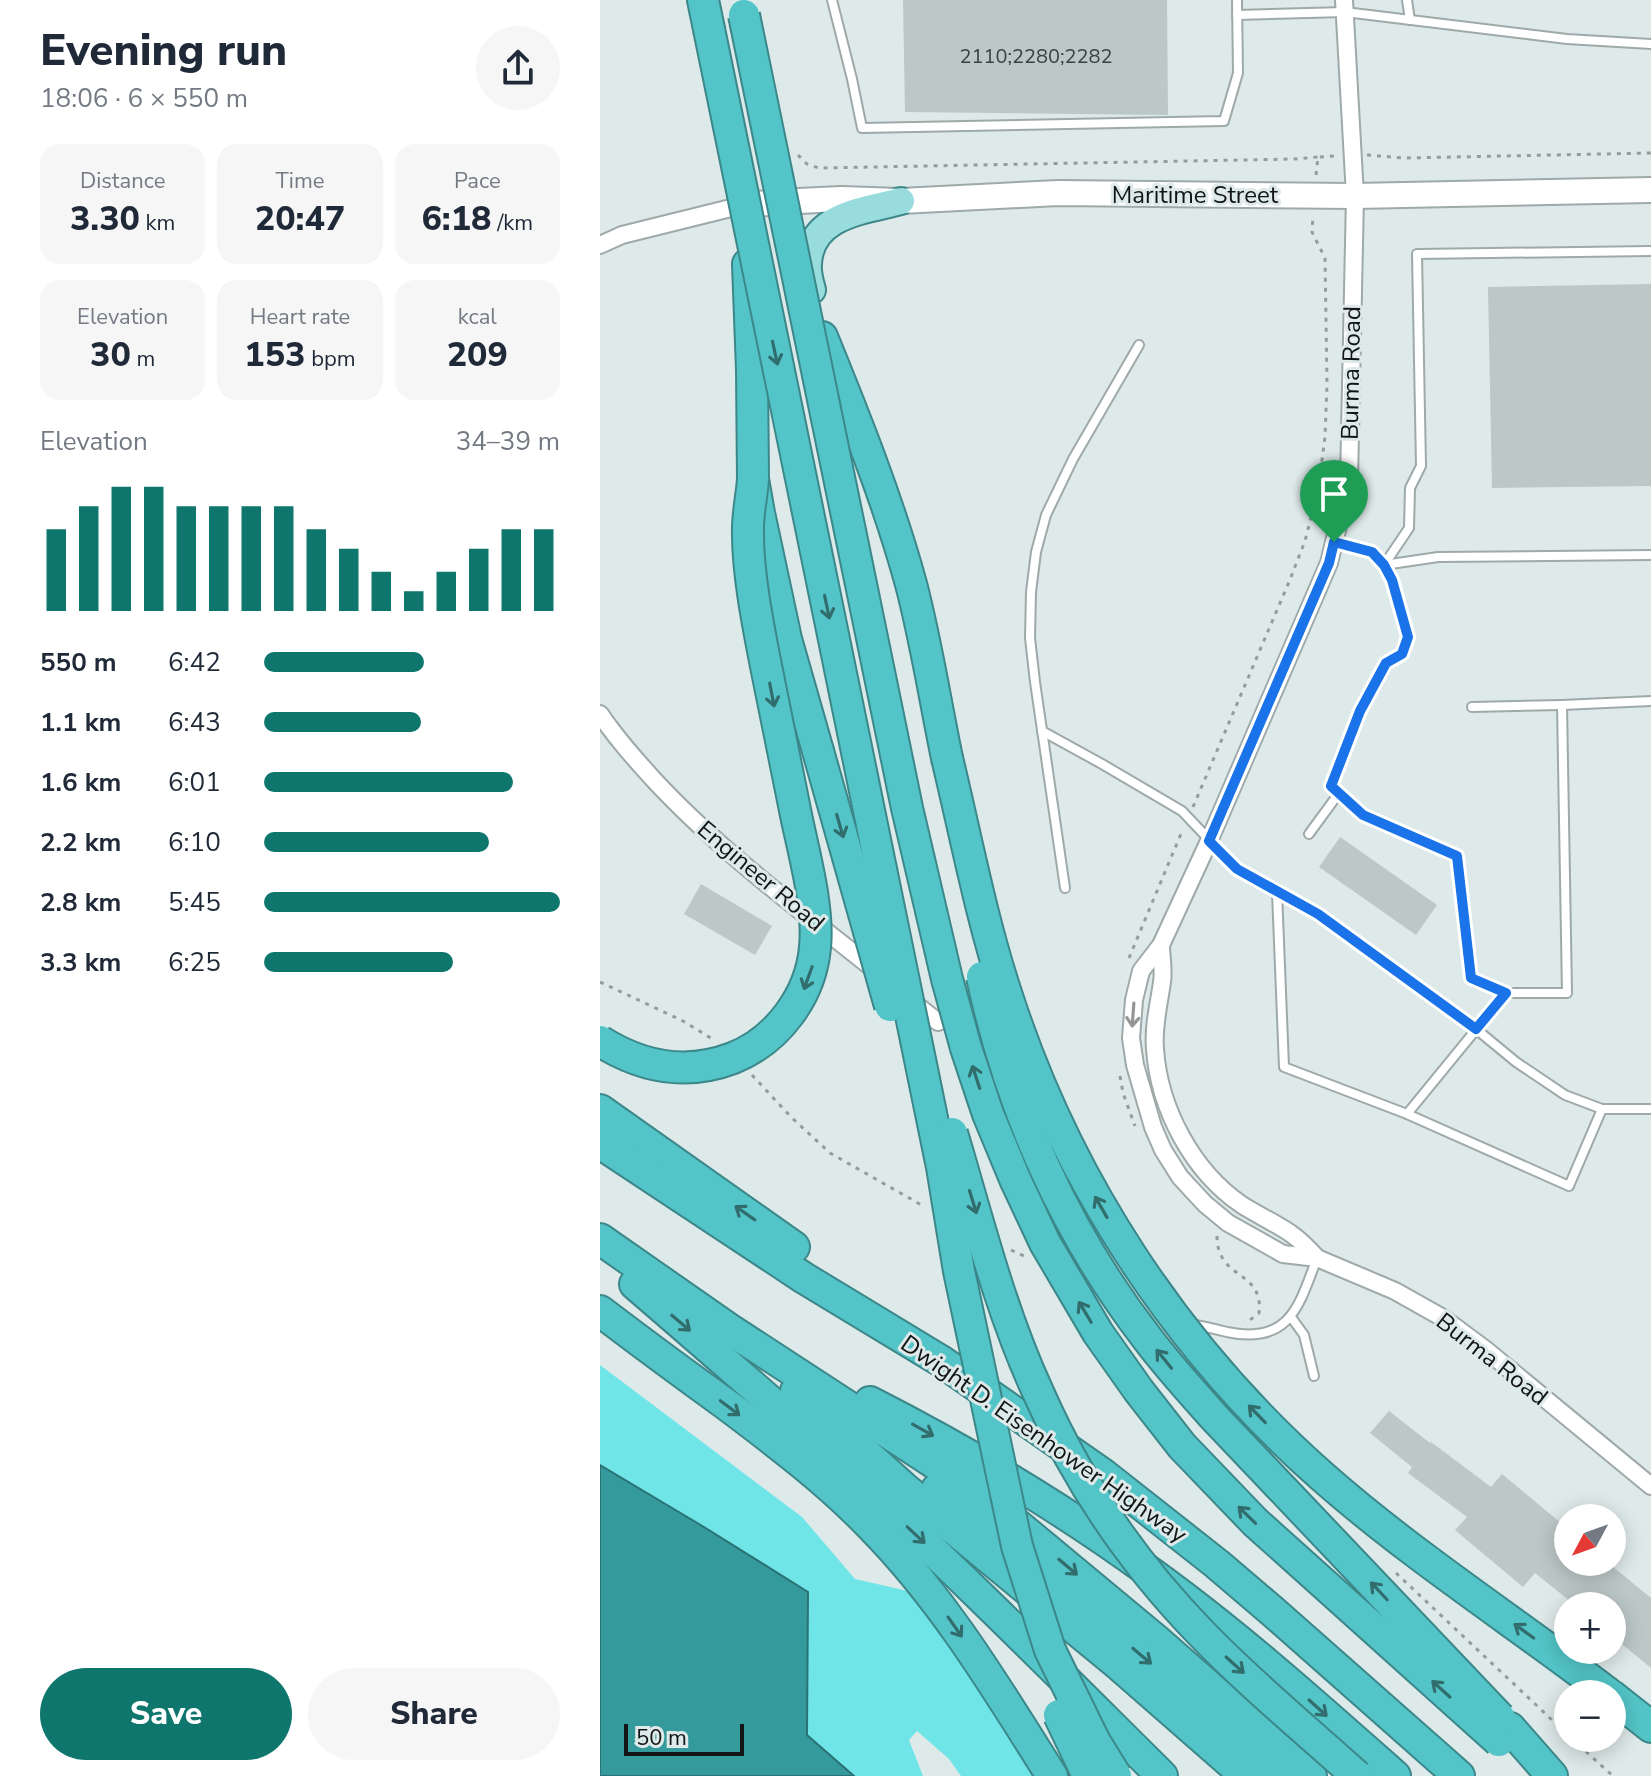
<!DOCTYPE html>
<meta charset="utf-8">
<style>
body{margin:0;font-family:"Nunito Sans",sans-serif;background:#f6f6f7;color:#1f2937;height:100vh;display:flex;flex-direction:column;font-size:30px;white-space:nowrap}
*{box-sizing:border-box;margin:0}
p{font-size:26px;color:#747a83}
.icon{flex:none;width:44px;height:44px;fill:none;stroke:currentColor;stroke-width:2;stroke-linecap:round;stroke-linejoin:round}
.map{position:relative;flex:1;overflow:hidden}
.details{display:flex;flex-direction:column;background:#fff;width:600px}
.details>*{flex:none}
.needle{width:52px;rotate:229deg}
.tools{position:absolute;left:954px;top:1504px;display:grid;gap:16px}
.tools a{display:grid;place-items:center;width:72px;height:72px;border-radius:50%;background:#fff;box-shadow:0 4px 20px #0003;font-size:40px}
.scale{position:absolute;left:24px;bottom:20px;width:120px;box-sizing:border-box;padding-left:8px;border:4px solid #111515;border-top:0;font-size:22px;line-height:28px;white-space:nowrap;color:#111515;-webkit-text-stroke:6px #dee9e9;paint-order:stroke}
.pin{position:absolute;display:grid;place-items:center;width:68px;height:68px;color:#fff;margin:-82px -34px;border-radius:50% 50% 50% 0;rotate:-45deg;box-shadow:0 0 8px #0007}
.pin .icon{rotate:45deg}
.round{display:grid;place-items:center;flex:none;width:84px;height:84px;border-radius:42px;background:#f6f6f7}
.headline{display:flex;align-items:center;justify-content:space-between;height:136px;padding:0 40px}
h1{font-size:44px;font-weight:800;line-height:60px}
.metrics{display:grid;grid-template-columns:repeat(3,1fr);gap:12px;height:136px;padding:8px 40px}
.metrics div{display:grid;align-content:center;border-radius:20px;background:#f6f6f7;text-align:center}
.metrics b{font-size:34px;font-weight:800}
.metrics small{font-size:22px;font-weight:400}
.metrics p{font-size:22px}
.chart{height:224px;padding:16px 40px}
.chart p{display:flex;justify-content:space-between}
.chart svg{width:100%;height:144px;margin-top:8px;stroke:#0f766e;stroke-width:6}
.button{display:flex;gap:16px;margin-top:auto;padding:16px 40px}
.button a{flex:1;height:92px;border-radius:48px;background:#0f766e;color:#fff;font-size:32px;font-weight:800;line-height:92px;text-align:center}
.button a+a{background:#f6f6f7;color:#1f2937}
ul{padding:0 40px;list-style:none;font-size:26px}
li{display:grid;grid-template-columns:128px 96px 1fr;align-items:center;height:60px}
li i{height:20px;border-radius:10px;background:#0f766e}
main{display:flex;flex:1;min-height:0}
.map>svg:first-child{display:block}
</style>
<main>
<section class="details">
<div class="headline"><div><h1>Evening run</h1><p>18:06 · 6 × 550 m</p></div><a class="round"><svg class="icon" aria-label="share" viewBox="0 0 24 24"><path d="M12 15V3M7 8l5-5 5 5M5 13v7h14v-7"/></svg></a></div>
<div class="metrics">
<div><p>Distance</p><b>3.30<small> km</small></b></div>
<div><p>Time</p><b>20:47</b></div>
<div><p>Pace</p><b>6:18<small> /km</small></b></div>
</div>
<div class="metrics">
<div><p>Elevation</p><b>30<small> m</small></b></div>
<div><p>Heart rate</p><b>153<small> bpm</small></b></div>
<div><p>kcal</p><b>209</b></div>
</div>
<div class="chart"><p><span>Elevation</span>34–39 m</p>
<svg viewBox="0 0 160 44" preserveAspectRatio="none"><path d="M5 44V19M15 44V12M25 44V6M35 44V6M45 44V12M55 44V12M65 44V12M75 44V12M85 44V19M95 44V25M105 44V32M115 44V38M125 44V32M135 44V25M145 44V19M155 44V19"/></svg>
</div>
<ul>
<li><b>550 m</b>6:42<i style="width:54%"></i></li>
<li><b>1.1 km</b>6:43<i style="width:53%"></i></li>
<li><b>1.6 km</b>6:01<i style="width:84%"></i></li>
<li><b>2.2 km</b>6:10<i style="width:76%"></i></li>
<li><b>2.8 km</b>5:45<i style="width:100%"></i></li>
<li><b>3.3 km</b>6:25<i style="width:64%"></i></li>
</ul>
<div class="button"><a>Save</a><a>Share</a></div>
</section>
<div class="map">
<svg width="1051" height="1776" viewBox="0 0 1051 1776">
<rect width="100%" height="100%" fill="#dee9e9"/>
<path fill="#6fe5e8" d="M0 1365 202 1517 255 1579 308 1591 387 1689 434 1776H361L349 1759 317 1731 309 1740 323 1776H0Z"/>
<path fill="#349a9c" stroke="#2a7274" stroke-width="2" d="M0 1465 99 1524 208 1592 207 1735 254 1776H0Z"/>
<g fill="#bcc7c7">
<path d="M303 0H567L568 115 305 112Z"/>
<path d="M1051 284V486L892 488 888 287Z"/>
<path d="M740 837 837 905 816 935 719 867Z"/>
<path d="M101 884 172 926 155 955 84 914Z"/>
<path d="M789 1411 830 1443 831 1442 891 1487 902 1474 968 1529V1562H1007L1051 1598V1668L1012 1636V1606H976L935 1573 923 1587 855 1530 867 1517 808 1473 812 1467 770 1433Z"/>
</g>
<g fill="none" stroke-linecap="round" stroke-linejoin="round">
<g stroke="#9ea9a9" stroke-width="12">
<g id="lane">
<path d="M232 0 252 79 262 128 624 121 638 73 637 0"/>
<path d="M807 0 810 20"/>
<path d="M637 15 745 12 967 39 1051 44"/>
<path d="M1051 251 817 254 821 466 810 488 809 528 784 565 792 580 808 637 802 654 786 663 760 711 731 786 763 815 857 856 871 978 906 993H967L962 705 1051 701"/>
<path d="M734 542 772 552 784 565 838 557 1051 555"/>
<path d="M872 707 962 705"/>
<path d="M442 731 502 764 582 811 637 869 718 914 876 1029 916 1062 965 1095 1002 1109H1051"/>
<path d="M709 834 739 793"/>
<path d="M465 888 435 682 430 638 431 592 436 552 446 515 473 459 539 345"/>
<path d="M677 892 684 1067 807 1114 969 1186 1002 1109"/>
<path d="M807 1114 906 993"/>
<path d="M691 1317 704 1335 714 1376"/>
<path d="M590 1324C603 1326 615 1329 627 1332 690 1345 699 1306 717 1258"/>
</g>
</g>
<g stroke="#9ea9a9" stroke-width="20">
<g id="street">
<path d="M744 0 755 196 749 481 729 563 609 841 561 945 541 971 534 1000 531 1038 535 1065 553 1127 563 1150 580 1177 605 1204 628 1223 683 1254 717 1258 795 1291 843 1318 886 1350 1051 1486"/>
<path d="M0 245 22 235 139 206"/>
<path d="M0 714C16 738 35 759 54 780 121 852 200 910 276 971"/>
<path d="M561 945C561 957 564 970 562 982 559 1004 553 1026 555 1049 559 1108 592 1171 642 1205 658 1215 675 1223 690 1233 700 1240 709 1249 717 1258"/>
<path d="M309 999 338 1022"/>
</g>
</g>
<g stroke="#9ea9a9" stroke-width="28">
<path id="secondary" d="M139 206 177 202 241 199 301 201 458 193 755 196 1051 190"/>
</g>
<g stroke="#3c8789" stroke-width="30">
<path id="primary" d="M212 290C210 282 207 273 208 264 210 215 263 211 301 201"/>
</g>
<g stroke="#3c8789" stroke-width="34">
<g id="highway">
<path d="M103 0 109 29"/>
<path d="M148 264 152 370 153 479 159 513 186 639 218 751"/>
<path d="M222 337C255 418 288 500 311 584 326 641 335 700 347 758"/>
<path d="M0 1110 194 1247"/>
<path d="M0 1143 204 1278 341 1361 504 1475 617 1564 671 1610 859 1776"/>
<path d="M0 1239 129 1329 342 1468 397 1508 556 1640 711 1776"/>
<path d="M35 1284C107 1346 179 1408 249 1472 356 1570 459 1674 562 1776"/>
<path d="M0 1311C42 1343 84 1374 127 1405 177 1443 227 1480 271 1526 344 1600 397 1689 452 1776"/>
<path d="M196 1391 303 1487 519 1665 646 1776"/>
<path d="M270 1402C368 1452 462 1508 551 1573 637 1635 716 1706 795 1776"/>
<path d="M337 1489 538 1654 678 1776"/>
<path d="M1012 1696 1051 1727"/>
<path d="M910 1728 952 1776"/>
</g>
</g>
<g stroke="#949d9d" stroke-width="3" stroke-dasharray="4 6" stroke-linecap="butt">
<path d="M198 155 207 164 219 168 694 159 718 157"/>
<path d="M767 155 804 158 1051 153"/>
<path d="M716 175 718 157 735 156"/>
<path d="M593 807 689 582 705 541 718 490 725 437 727 384 725 258 712 232 713 215"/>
<path d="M529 958 583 829"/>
<path d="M0 982 83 1021 114 1040"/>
<path d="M152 1075 191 1117 230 1153 325 1207"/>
<path d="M520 1076 523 1093 535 1126"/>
<path d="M617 1236C617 1281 664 1269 659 1313L650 1320H644"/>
<path d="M411 1250 426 1257"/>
<path d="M796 1573 968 1735"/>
<path d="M971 1738 1013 1776"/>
</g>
<use href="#lane" stroke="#fff" stroke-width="8"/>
<use href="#street" stroke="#fff" stroke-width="16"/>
<use href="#secondary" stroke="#fff" stroke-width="24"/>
<use href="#primary" stroke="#98dcde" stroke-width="26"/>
<use href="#highway" stroke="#53c5c8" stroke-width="30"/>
<g stroke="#3c8789" stroke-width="34" stroke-linecap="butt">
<g id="highway-bridge">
<path d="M144 15 307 808 347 979 366 1048 388 1114 415 1179 445 1243 498 1333 539 1391 582 1446 655 1522 899 1741"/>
<path d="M109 29 342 1167 359 1271 417 1546 450 1650 495 1742 516 1776"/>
<path d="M218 751 290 1006"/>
<path d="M347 758C366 837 381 917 406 993 466 1180 577 1349 724 1478 814 1557 915 1622 1009 1694"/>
<path d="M382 977C410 1108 465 1232 547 1338 568 1366 591 1391 614 1417L900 1718"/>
<path d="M0 1041C41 1067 86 1076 133 1058 178 1040 211 995 215 947 219 907 204 854 196 815 186 765 176 716 166 666 158 625 147 570 148 528 148 512 152 495 153 479"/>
<path d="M352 1133C378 1220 400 1310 438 1392 477 1481 533 1563 601 1633 649 1683 705 1729 757 1776"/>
<path d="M459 1715 488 1776"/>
</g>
</g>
<use href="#highway-bridge" stroke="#53c5c8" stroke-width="30"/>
</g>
<defs><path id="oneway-shaft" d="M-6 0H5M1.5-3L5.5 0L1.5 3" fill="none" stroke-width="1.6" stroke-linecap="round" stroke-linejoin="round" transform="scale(2)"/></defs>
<g stroke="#326d6e">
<use href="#oneway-shaft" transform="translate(175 353) rotate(78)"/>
<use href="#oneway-shaft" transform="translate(227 607) rotate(78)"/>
<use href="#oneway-shaft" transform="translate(172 695) rotate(79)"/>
<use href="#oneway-shaft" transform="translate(240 826) rotate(74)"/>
<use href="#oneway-shaft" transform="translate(208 978) rotate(110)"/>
<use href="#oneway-shaft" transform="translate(376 1077) rotate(-108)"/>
<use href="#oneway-shaft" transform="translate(373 1202) rotate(73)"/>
<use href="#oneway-shaft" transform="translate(501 1207) rotate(-120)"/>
<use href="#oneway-shaft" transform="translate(145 1213) rotate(-145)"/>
<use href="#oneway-shaft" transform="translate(485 1312) rotate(-121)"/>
<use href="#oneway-shaft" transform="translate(81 1323) rotate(40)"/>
<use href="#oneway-shaft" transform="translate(564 1359) rotate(-129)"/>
<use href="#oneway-shaft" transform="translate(130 1408) rotate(37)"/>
<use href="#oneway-shaft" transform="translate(657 1414) rotate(-134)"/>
<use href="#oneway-shaft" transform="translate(323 1430) rotate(29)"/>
<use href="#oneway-shaft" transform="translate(647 1515) rotate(-136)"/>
<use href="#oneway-shaft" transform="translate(316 1535) rotate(43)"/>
<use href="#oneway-shaft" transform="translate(468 1567) rotate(40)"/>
<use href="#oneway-shaft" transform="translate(779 1591) rotate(-133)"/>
<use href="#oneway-shaft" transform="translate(355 1627) rotate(55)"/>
<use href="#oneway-shaft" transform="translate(924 1631) rotate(-144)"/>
<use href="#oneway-shaft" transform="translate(542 1656) rotate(40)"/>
<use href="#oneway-shaft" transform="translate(635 1665) rotate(42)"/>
<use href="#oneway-shaft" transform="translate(841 1689) rotate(-138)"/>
<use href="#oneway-shaft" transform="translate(718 1708) rotate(42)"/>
</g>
<use stroke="#949696" href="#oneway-shaft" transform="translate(533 1015) rotate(94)"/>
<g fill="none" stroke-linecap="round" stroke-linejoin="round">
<g stroke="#fff" stroke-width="16">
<path id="route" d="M734 542 772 552 784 565 792 580 808 637 802 654 786 663 760 711 731 786 763 815 857 856 871 978 906 993 876 1029 718 914 637 869 609 841 729 563Z"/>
</g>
<use href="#route" stroke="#1a73e8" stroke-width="10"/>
</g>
<g text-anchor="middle" stroke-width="6" stroke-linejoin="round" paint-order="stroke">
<g font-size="20" fill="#3c4242">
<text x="436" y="63">2110;2280;2282</text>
</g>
<g font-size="24" fill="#111515" stroke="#dee9e9">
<text x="595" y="203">Maritime Street</text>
<text transform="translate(751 373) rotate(-89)" y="8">Burma Road</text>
<text transform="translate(161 876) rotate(40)" y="8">Engineer Road</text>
<text transform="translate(892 1359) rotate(38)" y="8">Burma Road</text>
<text transform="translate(444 1439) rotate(35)" y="8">Dwight D. Eisenhower Highway</text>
</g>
</g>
</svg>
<div class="tools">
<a><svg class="needle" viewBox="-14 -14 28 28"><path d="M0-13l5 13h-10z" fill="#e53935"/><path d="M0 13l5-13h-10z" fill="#747a83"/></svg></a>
<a>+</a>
<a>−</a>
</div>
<div class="scale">50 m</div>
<div class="pin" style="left:734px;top:542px;background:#1e9e55"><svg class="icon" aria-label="arrive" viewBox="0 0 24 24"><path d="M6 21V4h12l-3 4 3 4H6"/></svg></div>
</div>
</main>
